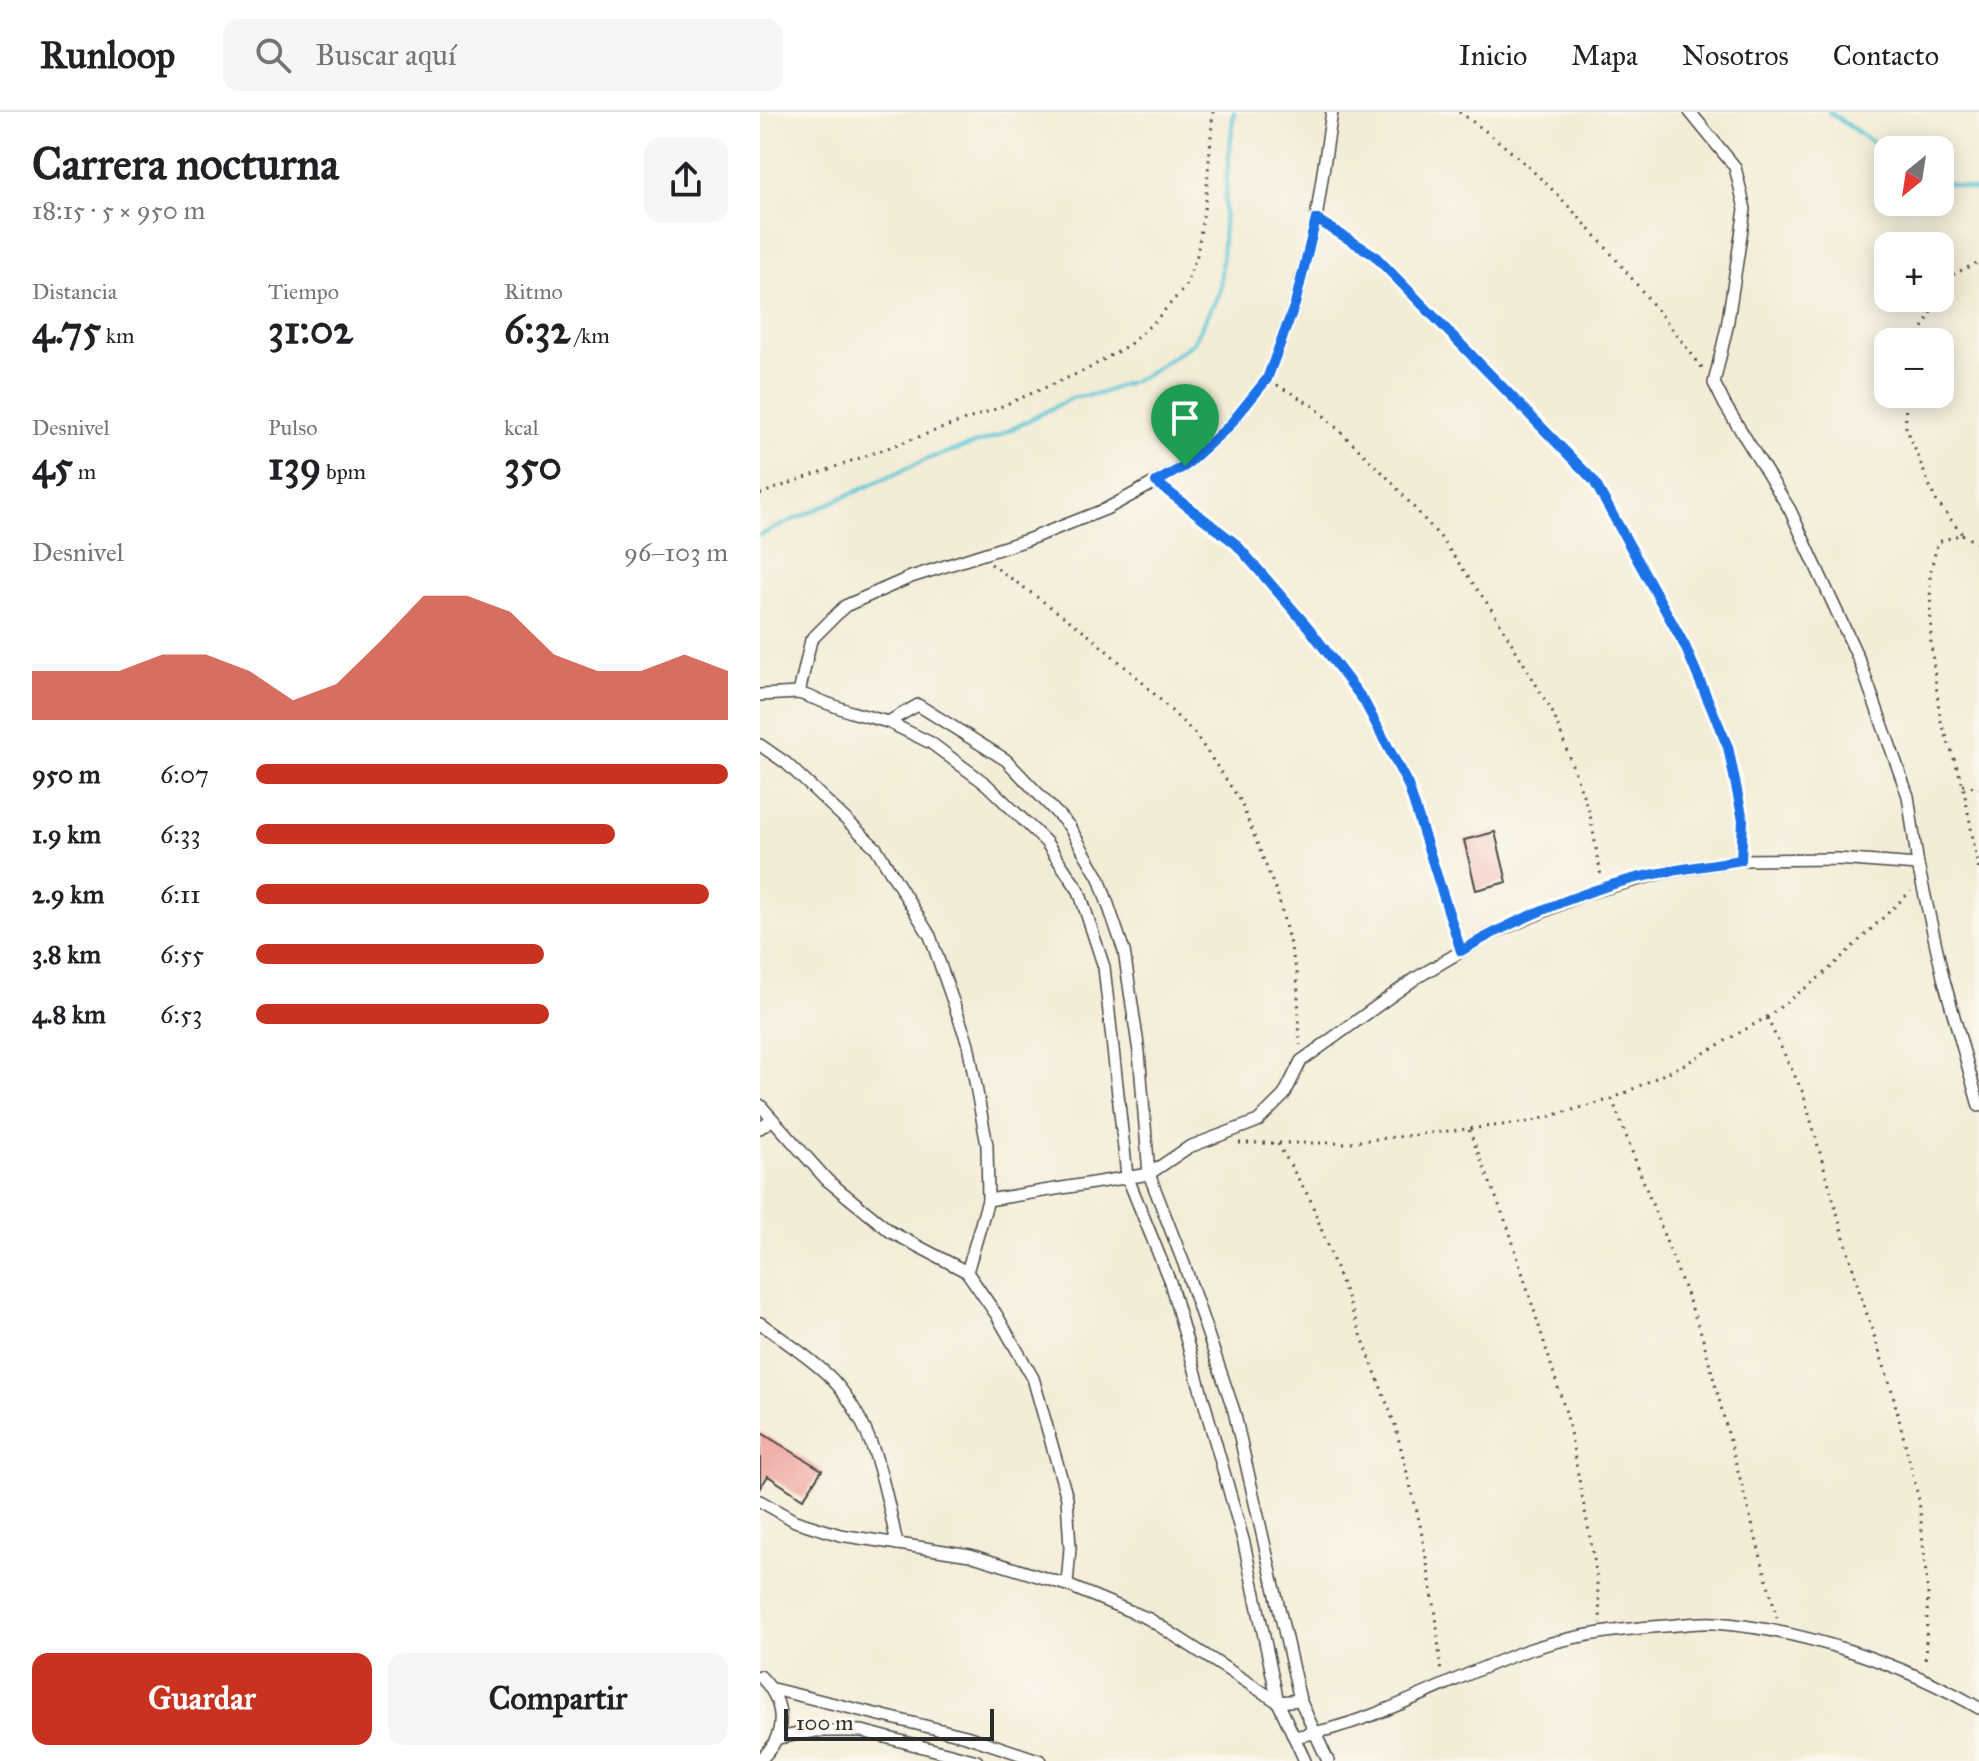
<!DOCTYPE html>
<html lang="es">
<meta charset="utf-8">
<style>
body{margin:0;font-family:"IM FELL Great Primer",serif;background:#f6f6f6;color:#202124;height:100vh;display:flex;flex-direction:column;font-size:30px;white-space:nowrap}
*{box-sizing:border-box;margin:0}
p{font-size:26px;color:#757577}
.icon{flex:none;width:44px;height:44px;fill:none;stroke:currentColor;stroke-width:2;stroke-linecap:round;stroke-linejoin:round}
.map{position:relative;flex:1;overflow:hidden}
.sheet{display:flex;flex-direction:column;background:#fff;width:760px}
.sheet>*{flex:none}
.needle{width:52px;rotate:210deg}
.tools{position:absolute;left:1114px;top:24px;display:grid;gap:16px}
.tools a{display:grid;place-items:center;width:80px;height:80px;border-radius:16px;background:#fff;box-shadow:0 4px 20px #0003;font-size:40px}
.scale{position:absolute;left:24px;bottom:20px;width:210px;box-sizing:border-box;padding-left:8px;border:4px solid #2b2b2b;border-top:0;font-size:22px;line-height:28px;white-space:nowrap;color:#2b2b2b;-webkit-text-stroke:6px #fbf7ec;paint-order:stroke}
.pin{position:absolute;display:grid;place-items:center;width:68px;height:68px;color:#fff;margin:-82px -34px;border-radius:50% 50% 50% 0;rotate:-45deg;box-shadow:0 0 8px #0007}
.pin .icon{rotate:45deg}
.round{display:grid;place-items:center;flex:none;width:84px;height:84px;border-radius:16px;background:#f6f6f6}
.summary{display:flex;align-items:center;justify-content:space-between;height:136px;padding:0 32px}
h1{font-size:44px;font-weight:700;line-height:60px}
.metrics{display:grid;grid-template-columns:repeat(3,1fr);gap:12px;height:136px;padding:8px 32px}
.metrics div{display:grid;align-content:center}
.metrics b{font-size:40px;font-weight:700}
.metrics small{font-size:22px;font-weight:400}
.metrics p{font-size:22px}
.chart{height:224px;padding:16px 32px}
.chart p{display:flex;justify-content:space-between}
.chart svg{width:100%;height:144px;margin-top:8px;fill:#c8321e;opacity:.7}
.action{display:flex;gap:16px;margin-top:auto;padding:16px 32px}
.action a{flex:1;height:92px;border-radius:16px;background:#c8321e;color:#fff;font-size:32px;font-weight:700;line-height:92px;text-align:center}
.action a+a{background:#f6f6f6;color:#202124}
ul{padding:0 32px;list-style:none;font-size:26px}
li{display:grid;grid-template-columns:128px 96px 1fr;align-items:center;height:60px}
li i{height:20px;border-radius:10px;background:#c8321e}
header{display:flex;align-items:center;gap:48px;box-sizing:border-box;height:112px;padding:0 40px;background:#fff;border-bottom:2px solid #e0e0e0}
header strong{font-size:38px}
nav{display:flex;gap:44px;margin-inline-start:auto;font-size:28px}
.search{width:560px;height:72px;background:#f6f6f6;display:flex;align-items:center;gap:20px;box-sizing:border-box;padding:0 28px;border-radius:16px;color:#757577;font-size:30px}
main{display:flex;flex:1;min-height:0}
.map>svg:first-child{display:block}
</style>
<header>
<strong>Runloop</strong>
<div class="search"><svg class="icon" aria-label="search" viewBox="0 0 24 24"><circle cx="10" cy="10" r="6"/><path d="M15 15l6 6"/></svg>Buscar aquí</div>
<nav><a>Inicio</a><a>Mapa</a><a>Nosotros</a><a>Contacto</a></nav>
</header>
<main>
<section class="sheet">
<div class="summary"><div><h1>Carrera nocturna</h1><p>18:15 · 5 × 950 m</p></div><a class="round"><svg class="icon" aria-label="share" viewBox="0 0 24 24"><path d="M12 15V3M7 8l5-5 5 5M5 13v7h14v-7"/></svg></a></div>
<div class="metrics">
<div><p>Distancia</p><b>4.75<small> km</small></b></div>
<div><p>Tiempo</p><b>31:02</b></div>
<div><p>Ritmo</p><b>6:32<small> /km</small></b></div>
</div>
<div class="metrics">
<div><p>Desnivel</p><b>45<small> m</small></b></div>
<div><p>Pulso</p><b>139<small> bpm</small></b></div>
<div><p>kcal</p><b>350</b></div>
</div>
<div class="chart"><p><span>Desnivel</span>96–103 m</p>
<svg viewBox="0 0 160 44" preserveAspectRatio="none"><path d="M0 44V29L10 29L20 29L30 24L40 24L50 29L60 38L70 33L80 20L90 6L100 6L110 11L120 24L130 29L140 29L150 24L160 29V44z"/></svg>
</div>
<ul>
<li><b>950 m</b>6:07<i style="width:100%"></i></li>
<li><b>1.9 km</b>6:33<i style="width:76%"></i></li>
<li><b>2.9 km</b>6:11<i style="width:96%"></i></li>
<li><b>3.8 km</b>6:55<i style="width:61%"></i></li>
<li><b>4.8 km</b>6:53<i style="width:62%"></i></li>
</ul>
<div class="action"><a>Guardar</a><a>Compartir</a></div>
</section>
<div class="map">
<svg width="1219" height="1649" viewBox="0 0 1219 1649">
<rect width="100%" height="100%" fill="#fbf7ec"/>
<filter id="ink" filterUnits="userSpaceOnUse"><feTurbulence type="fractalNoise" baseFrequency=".0125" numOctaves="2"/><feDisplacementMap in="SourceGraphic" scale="16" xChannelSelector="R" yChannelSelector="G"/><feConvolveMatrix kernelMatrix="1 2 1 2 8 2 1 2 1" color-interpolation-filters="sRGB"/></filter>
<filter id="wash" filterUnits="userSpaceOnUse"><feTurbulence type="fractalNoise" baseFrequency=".006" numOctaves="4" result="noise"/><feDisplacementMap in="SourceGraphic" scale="32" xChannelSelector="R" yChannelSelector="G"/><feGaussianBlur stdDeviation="1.8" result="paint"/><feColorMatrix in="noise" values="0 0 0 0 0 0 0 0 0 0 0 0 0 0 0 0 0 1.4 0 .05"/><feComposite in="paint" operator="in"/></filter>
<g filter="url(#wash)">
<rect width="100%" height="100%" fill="#f3ecd6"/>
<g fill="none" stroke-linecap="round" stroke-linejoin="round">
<g stroke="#5cc6d6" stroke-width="4">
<path d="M1069 0 1128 41"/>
<path d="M1180 69 1219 79"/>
<path d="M0 423 170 346 236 325 314 285 339 282 385 264 433 231 460 179 467 62 474 0"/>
</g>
</g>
<g id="blocks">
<g fill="#ed9592">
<path d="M735 720 747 770 716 778 704 728Z"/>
<path d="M0 1320 62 1358 43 1387 8 1364 0 1376Z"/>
</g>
</g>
</g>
<g filter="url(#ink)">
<use href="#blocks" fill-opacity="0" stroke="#494845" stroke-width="2"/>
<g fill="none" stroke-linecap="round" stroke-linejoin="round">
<g stroke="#494845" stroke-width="14">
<g id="street">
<path d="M930 0 975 55 985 97 967 215 954 271 965 293 1030 398 1100 550 1148 684 1158 753 1183 865 1219 994"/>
<path d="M39 581 51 528 85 494 151 465 267 428 346 397 425 354 468 315 507 267 535 192 556 107 572 0"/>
<path d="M0 583 39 581 91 600 128 610 171 631 226 672 286 730 319 779 344 855 367 1064 410 1170 484 1431 518 1590 545 1649"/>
<path d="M128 610 158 593 246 648 309 714 339 766 364 839 379 940 389 1062 424 1152 474 1299 540 1588 568 1649"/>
<path d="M0 633 26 651 116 736 170 824 208 932 227 1033 228 1088 207 1160"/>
<path d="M0 993 67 1068 131 1120 207 1160 236 1202 273 1266 307 1386 310 1436 307 1473"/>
<path d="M0 1016 12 1008"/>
<path d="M228 1088 389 1062 429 1035 498 1009 524 983 541 949 656 866 727 824 824 782 906 760 981 748 1077 747 1158 753"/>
<path d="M0 1211C23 1228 54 1248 73 1268 114 1313 125 1374 137 1432"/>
<path d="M0 1389 35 1409 80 1423 210 1443 307 1473 389 1507 518 1590 540 1588"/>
<path d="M0 1564C26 1590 28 1623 0 1648"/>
<path d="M13 1577 206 1624 281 1649"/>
<path d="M534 1625C617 1611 689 1566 768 1538 813 1523 858 1517 905 1514 921 1513 938 1510 954 1511 1042 1517 1143 1552 1219 1596"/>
<path d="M18 1626 55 1619H102L217 1649"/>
</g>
</g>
<g stroke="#494845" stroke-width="3" stroke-dasharray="2 6" stroke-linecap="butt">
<path d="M699 0C798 67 871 164 944 258"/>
<path d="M567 113 614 143 834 369 925 534 968 635 983 708 982 736"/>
<path d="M1180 183 1194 162 1219 150"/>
<path d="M1156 230 1178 186"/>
<path d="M517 273 555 295 625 363 681 426 734 501 794 603 830 702 841 764"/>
<path d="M1145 282 1146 315 1175 387 1202 422 1178 430 1170 461 1171 532 1180 606 1203 673 1219 759"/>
<path d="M406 378 476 432 548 515 604 589 648 673 698 827"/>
<path d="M0 382 233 298 328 257 370 232 395 209 425 175 437 143 446 85 453 0"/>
<path d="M1202 422 1219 433"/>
<path d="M231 452 324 519 379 567 435 622 480 688 518 784 537 861 540 933"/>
<path d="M1203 673 1219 676"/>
<path d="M1007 906 1043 981 1099 1178 1131 1275 1159 1388 1168 1484 1165 1553"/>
<path d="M852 987 942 1223 1017 1506"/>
<path d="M709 1018 749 1118 807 1304 835 1452 841 1511"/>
<path d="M479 1031H582L769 1010 852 987 925 952 1007 905 1065 861 1151 779"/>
<path d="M518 1032 550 1087 635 1313 660 1412 676 1503 681 1563"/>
</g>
<use href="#street" stroke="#fff" stroke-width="11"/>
</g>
</g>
<g fill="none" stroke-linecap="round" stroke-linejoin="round" filter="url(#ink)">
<g stroke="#fff" stroke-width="16">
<path id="route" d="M556 107 614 143 834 369 925 534 968 635 983 708 981 748C945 754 908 758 872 767 818 781 749 810 701 839L648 673 604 589 548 515 476 432 396 370 425 354 468 315 507 267 535 192Z"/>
</g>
<use href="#route" stroke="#1a73e8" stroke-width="10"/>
</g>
</svg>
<div class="tools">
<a><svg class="needle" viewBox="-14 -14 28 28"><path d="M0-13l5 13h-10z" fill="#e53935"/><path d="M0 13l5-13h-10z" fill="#757577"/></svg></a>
<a>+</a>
<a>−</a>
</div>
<div class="scale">100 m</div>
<div class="pin" style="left:425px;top:354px;background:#1e9e55"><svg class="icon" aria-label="arrive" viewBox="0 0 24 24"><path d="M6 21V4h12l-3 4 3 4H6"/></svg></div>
</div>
</main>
